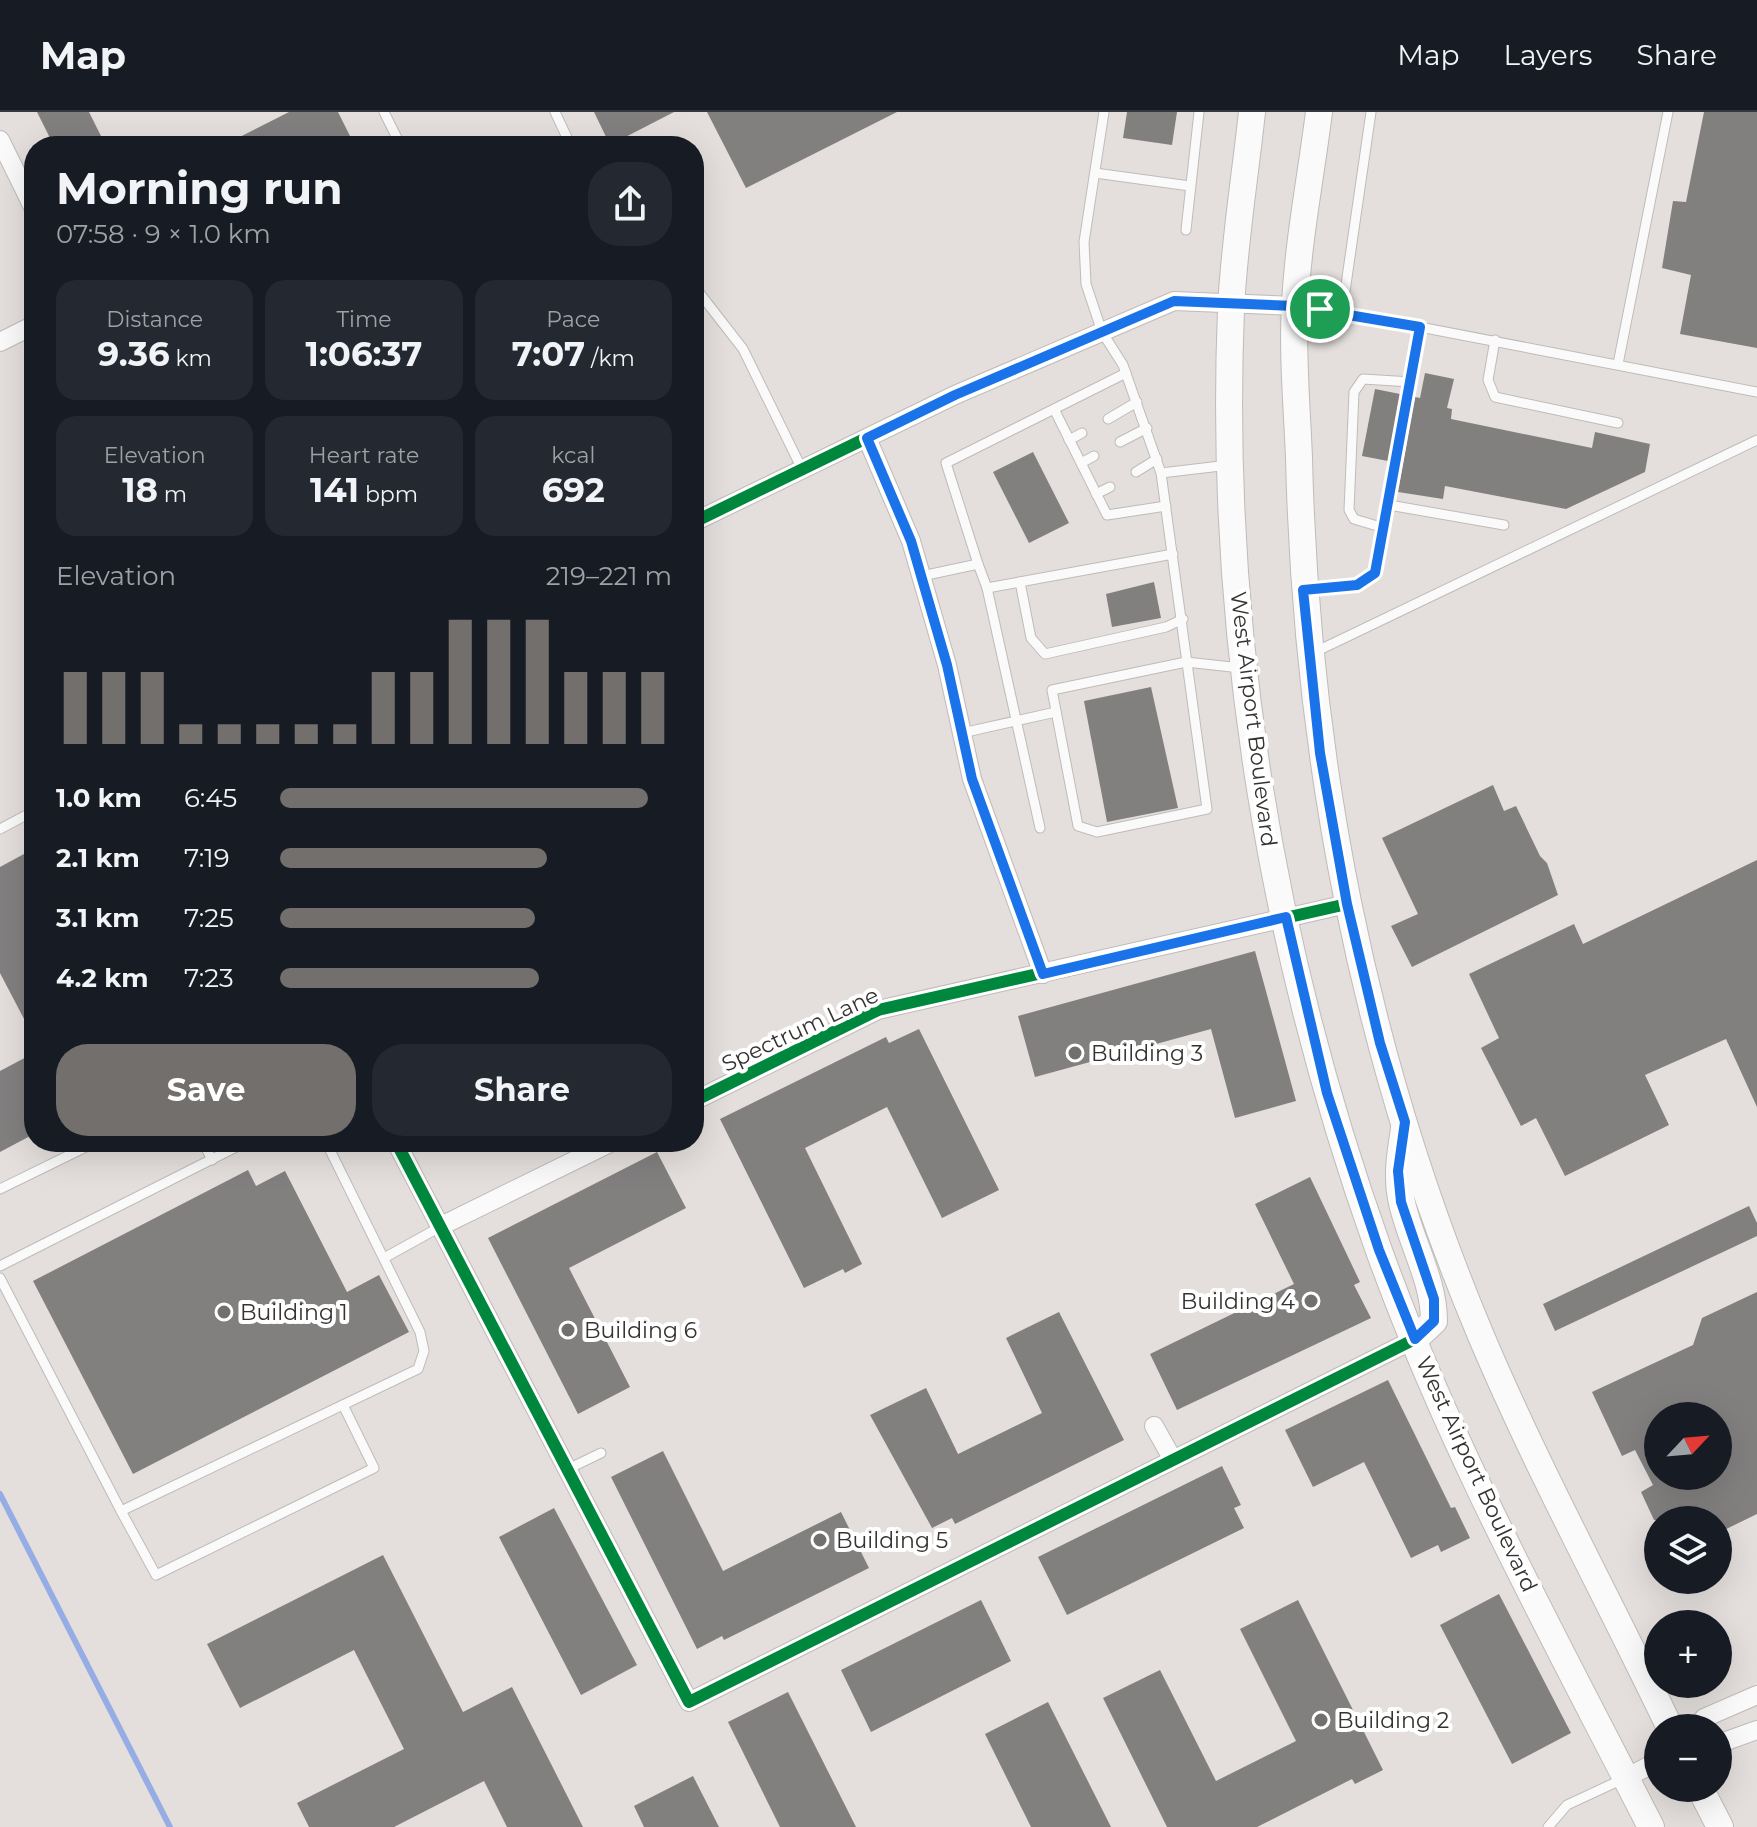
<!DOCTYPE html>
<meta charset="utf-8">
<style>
body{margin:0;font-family:Montserrat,sans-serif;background:#242831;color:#f1f3f6;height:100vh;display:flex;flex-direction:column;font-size:30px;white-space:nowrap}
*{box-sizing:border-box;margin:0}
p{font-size:26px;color:#9ea1a6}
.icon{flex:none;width:44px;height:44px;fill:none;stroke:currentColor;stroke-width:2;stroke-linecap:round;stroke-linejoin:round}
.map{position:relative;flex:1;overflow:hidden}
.details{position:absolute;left:24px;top:24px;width:680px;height:1016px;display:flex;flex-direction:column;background:#171b24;border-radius:32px;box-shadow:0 8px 32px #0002}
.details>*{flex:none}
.needle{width:52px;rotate:64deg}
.fabs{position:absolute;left:1644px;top:1290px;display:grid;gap:16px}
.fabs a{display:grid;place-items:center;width:88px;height:88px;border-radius:50%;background:#171b24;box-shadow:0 8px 32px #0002;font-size:40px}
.pin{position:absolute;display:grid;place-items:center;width:68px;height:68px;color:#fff;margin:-34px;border:4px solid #fff;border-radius:50%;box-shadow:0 2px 8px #0007}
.round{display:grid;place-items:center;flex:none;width:84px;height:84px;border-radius:32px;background:#242831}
.summary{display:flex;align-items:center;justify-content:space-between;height:136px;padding:0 32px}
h1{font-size:44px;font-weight:700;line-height:60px}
.metrics{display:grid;grid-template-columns:repeat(3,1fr);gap:12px;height:136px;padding:8px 32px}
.metrics div{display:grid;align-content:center;border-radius:20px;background:#242831;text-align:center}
.metrics b{font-size:34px;font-weight:700}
.metrics small{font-size:22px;font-weight:400}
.metrics p{font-size:22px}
.chart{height:224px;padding:16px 32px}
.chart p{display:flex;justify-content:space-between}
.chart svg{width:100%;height:144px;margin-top:8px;stroke:#726f6c;stroke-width:6}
.cta{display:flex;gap:16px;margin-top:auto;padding:16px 32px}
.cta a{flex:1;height:92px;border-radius:32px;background:#726f6c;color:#fff;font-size:32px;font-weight:700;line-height:92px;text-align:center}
.cta a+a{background:#242831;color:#f1f3f6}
ul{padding:0 32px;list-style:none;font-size:26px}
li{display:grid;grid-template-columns:128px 96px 1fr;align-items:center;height:60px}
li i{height:20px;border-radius:10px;background:#726f6c}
header{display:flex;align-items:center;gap:48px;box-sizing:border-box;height:112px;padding:0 40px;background:#171b24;border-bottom:2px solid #363941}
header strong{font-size:38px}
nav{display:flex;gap:44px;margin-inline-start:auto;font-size:28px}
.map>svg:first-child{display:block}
</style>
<header>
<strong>Map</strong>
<nav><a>Map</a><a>Layers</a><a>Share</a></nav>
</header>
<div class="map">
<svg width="1757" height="1715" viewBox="0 0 1757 1715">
<rect width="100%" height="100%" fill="#e4dfdc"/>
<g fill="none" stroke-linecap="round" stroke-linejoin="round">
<path stroke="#95ade4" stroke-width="6" d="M0 1382 170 1715"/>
</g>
<g fill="#827f7f" fill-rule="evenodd">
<path d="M37 0H89L106 34H54Z"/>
<path d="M289 0H338L355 34H222Z"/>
<path d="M594 0H674L610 33Z"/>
<path d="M707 0H897L746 76Z"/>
<path d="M1127 0H1177L1172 33 1123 26Z"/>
<path d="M1704 0H1757V236L1680 222 1691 163 1662 156 1673 89 1686 90Z"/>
<path d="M1425 261 1454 267 1447 296 1452 297 1451 307 1592 336 1595 320 1650 332 1645 360 1566 397 1445 374 1443 387 1398 380 1415 285 1420 286Z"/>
<path d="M1375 277 1400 282 1388 349 1362 344Z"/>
<path d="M1033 340 1069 411 1029 431 993 360Z"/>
<path d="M1154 470 1161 506 1112 515 1106 482Z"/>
<path d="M1151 575 1178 696 1107 710 1084 589Z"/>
<path d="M1493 673 1504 699 1516 694 1540 744 1547 751 1558 783 1412 855 1391 814 1418 802 1382 726Z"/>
<path d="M24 742 34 761V926L0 861V755Z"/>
<path d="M1757 748V995L1726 927 1645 963 1669 1013 1565 1064 1536 1006 1521 1014 1481 936 1499 926 1469 862 1574 812 1583 832Z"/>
<path d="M1255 839 1296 989 1235 1006 1211 917 1035 965 1018 904Z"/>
<path d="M919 917 999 1078 942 1106 887 995 805 1036 862 1152 845 1161 843 1157 804 1176 720 1007 886 925 889 931Z"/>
<path d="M34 941V1022L0 1040V959Z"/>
<path d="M657 1040 686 1096 569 1156 630 1275 578 1302 488 1126Z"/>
<path d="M248 1058 256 1074 285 1059 347 1180 379 1163 409 1220 133 1362 33 1169Z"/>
<path d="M1310 1065 1360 1170 1354 1173 1371 1206 1177 1298 1150 1242 1294 1172 1255 1092Z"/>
<path d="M1749 1094 1757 1111V1124L1555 1219 1543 1192Z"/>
<path d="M1757 1180V1402L1718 1421V1408H1654L1641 1380 1653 1373 1635 1338 1622 1344 1592 1280 1693 1233 1702 1206ZM1658 1304H1718V1364H1658Z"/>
<path d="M1059 1200 1124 1328 955 1412 952 1406 932 1416 870 1303 926 1276 958 1342 1042 1301 1006 1226Z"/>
<path d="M1388 1268 1451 1396 1455 1395 1470 1426 1441 1440 1438 1433 1411 1446 1364 1350 1313 1375 1285 1318Z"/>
<path d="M663 1339 723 1459 841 1400 869 1456 724 1528 722 1524 697 1537 611 1365Z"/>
<path d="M1222 1354 1241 1393 1234 1396 1244 1416 1067 1503 1038 1445Z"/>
<path d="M554 1396 637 1553 581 1583 499 1425Z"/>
<path d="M383 1443 463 1600 512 1575 583 1715H507L484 1669 394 1715H309L297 1691 404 1637 354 1538 240 1596 207 1532Z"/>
<path d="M1499 1482 1571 1621 1512 1652 1440 1513Z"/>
<path d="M981 1488 1011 1549 871 1620 841 1558Z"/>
<path d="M1298 1488 1383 1658 1355 1672 1352 1667 1257 1715H1167L1103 1586 1160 1558 1216 1669 1296 1629 1240 1517Z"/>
<path d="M788 1580 856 1715H780L728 1610Z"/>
<path d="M1048 1590 1111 1715H1031L985 1622Z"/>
<path d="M693 1664 719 1715H644L634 1694Z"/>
</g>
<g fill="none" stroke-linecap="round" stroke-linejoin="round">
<g stroke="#bfbbb8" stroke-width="11">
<g id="service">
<path d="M384 0 401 34"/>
<path d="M555 0 571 34"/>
<path d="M1104 0 1084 130 1086 172 1102 220 1123 253 1161 361 1207 697 1097 720 1078 714 1052 578 1186 550 1241 556"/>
<path d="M1095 61 1190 74"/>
<path d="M1186 118 1199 0"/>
<path d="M694 174 743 237 802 357"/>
<path d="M1298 195 1342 200 1757 280"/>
<path d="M1342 200 1371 0"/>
<path d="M1495 228 1488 268 1495 285 1618 311"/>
<path d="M1618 252 1668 0"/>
<path d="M1055 299 1107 403 1166 394"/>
<path d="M1108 307 1137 290"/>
<path d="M1069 328 1082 321"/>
<path d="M1120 330 1147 316"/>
<path d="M1081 351 1094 344"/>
<path d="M1136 360 1157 347"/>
<path d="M1161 361 1229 353"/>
<path d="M1096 382 1110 375"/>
<path d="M1389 393 1504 413"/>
<path d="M1384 416 1354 407 1349 398 1354 280 1363 267 1411 270"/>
<path d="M978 452 946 351 1126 261"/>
<path d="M922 464 978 452 987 476 1173 442"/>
<path d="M1020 470 1031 526 1045 542 1166 515 1183 507"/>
<path d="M987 476 1040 716"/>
<path d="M1309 478 1357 473 1375 461 1420 215"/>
<path d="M1313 541 1757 328"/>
<path d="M962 621 1056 600"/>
<path d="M0 717 34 699"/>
<path d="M203 1030 212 1048"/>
<path d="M0 1077 96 1030"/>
<path d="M384 1146 440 1115"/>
<path d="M0 1154 246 1030"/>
<path d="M0 1166 121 1399 418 1257 424 1239 420 1220 326 1030"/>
<path d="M568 1357 601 1341"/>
<path d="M121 1399 156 1463 374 1356 343 1293"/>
<path d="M1548 1715 1567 1693 1623 1667"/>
</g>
</g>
<g stroke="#bfbbb8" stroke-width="20">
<g id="minor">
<path d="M0 28 34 97"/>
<path d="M0 230 34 213"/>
<path d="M867 326 911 429 947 553 972 667 1043 862"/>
<path d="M694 410 955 283 1174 189 1295 194"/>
<path d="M694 989 878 898 1347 792"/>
<path d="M396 1030 689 1590 1415 1227"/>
<path d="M441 1114 612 1030"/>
<path d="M1154 1314 1172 1346"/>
<path d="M1696 1616 1704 1606 1757 1583"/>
<path d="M1718 1632 1757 1618"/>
<path d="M1626 1666 1658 1649"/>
</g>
</g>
<g stroke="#bfbbb8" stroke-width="28">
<g id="secondary">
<path d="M1252 0C1245 65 1234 132 1231 197 1218 515 1271 837 1378 1136 1450 1337 1554 1525 1651 1715"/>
<path d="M1319 0C1311 64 1298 129 1295 193 1292 243 1297 295 1299 346 1306 645 1363 942 1479 1219 1536 1355 1607 1484 1670 1616"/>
<path d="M1404 1017C1400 1042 1396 1066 1402 1091 1411 1131 1434 1168 1434 1209L1415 1227"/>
<path d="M1700 1676 1720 1715"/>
</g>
</g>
<use href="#service" stroke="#fbfafa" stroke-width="9"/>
<use href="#minor" stroke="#fbfafa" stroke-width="18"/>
<use href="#secondary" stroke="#fbfafa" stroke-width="26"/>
<g stroke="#fff" stroke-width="17">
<g id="cycleway">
<path d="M694 410 955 283 1174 189 1295 194"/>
<path d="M694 989 878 898 1347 792"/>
<path d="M396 1030 689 1590 1415 1227"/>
</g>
</g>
<use href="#cycleway" stroke="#00873e" stroke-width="12"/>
</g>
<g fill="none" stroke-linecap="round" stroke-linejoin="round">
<g stroke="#fff" stroke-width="16">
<path id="route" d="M1174 189 1295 194 1420 215 1375 461 1357 473 1303 478 1320 641 1347 792 1380 931 1405 1010 1398 1059 1401 1090 1434 1187V1209L1415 1227 1379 1138 1327 981 1286 805 1043 862 972 667 947 553 911 429 867 326 955 283Z"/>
</g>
<use href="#route" stroke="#1a73e8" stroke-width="10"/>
</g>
<g fill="#726f6c" stroke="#fff" stroke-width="3">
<circle cx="1075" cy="941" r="8"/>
<circle cx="1311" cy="1189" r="8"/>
<circle cx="224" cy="1200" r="8"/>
<circle cx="568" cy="1218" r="8"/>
<circle cx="820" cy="1428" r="8"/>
<circle cx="1321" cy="1608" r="8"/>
</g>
<g text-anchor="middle" stroke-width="8" stroke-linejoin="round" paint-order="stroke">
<g font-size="22" fill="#353330" stroke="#fff">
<text transform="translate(1254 607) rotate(83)" y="8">West Airport Boulevard</text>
<text transform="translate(800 917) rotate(-25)" y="8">Spectrum Lane</text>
<text transform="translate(1477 1362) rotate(65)" y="8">West Airport Boulevard</text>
</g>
<g font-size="22" fill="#353330" stroke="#fff" text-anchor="start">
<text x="1091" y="949">Building 3</text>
<text x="1295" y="1197" text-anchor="end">Building 4</text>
<text x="240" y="1208">Building 1</text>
<text x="584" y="1226">Building 6</text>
<text x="836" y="1436">Building 5</text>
<text x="1337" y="1616">Building 2</text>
</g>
</g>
</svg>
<div class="fabs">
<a><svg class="needle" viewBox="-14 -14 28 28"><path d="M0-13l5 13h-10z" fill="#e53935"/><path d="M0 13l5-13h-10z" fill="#9ea1a6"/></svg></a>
<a><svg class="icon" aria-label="layers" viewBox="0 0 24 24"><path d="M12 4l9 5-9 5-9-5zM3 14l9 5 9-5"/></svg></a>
<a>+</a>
<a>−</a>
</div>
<div class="pin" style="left:1320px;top:197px;background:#1e9e55"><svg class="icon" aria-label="arrive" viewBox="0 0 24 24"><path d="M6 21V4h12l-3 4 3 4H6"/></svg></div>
<section class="details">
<div class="summary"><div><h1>Morning run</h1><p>07:58 · 9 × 1.0 km</p></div><a class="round"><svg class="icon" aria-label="share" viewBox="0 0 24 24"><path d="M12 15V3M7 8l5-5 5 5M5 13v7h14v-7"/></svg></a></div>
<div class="metrics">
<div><p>Distance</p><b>9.36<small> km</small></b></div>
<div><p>Time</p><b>1:06:37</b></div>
<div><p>Pace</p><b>7:07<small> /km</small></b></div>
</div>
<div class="metrics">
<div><p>Elevation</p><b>18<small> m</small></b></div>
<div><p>Heart rate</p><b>141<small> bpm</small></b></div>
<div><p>kcal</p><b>692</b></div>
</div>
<div class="chart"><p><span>Elevation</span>219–221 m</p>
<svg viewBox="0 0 160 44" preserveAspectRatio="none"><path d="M5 44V22M15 44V22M25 44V22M35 44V38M45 44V38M55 44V38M65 44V38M75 44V38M85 44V22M95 44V22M105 44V6M115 44V6M125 44V6M135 44V22M145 44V22M155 44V22"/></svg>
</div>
<ul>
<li><b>1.0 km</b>6:45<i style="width:94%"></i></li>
<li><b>2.1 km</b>7:19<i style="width:68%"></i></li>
<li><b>3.1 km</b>7:25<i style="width:65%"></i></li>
<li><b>4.2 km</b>7:23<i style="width:66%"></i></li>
</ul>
<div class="cta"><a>Save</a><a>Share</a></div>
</section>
</div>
